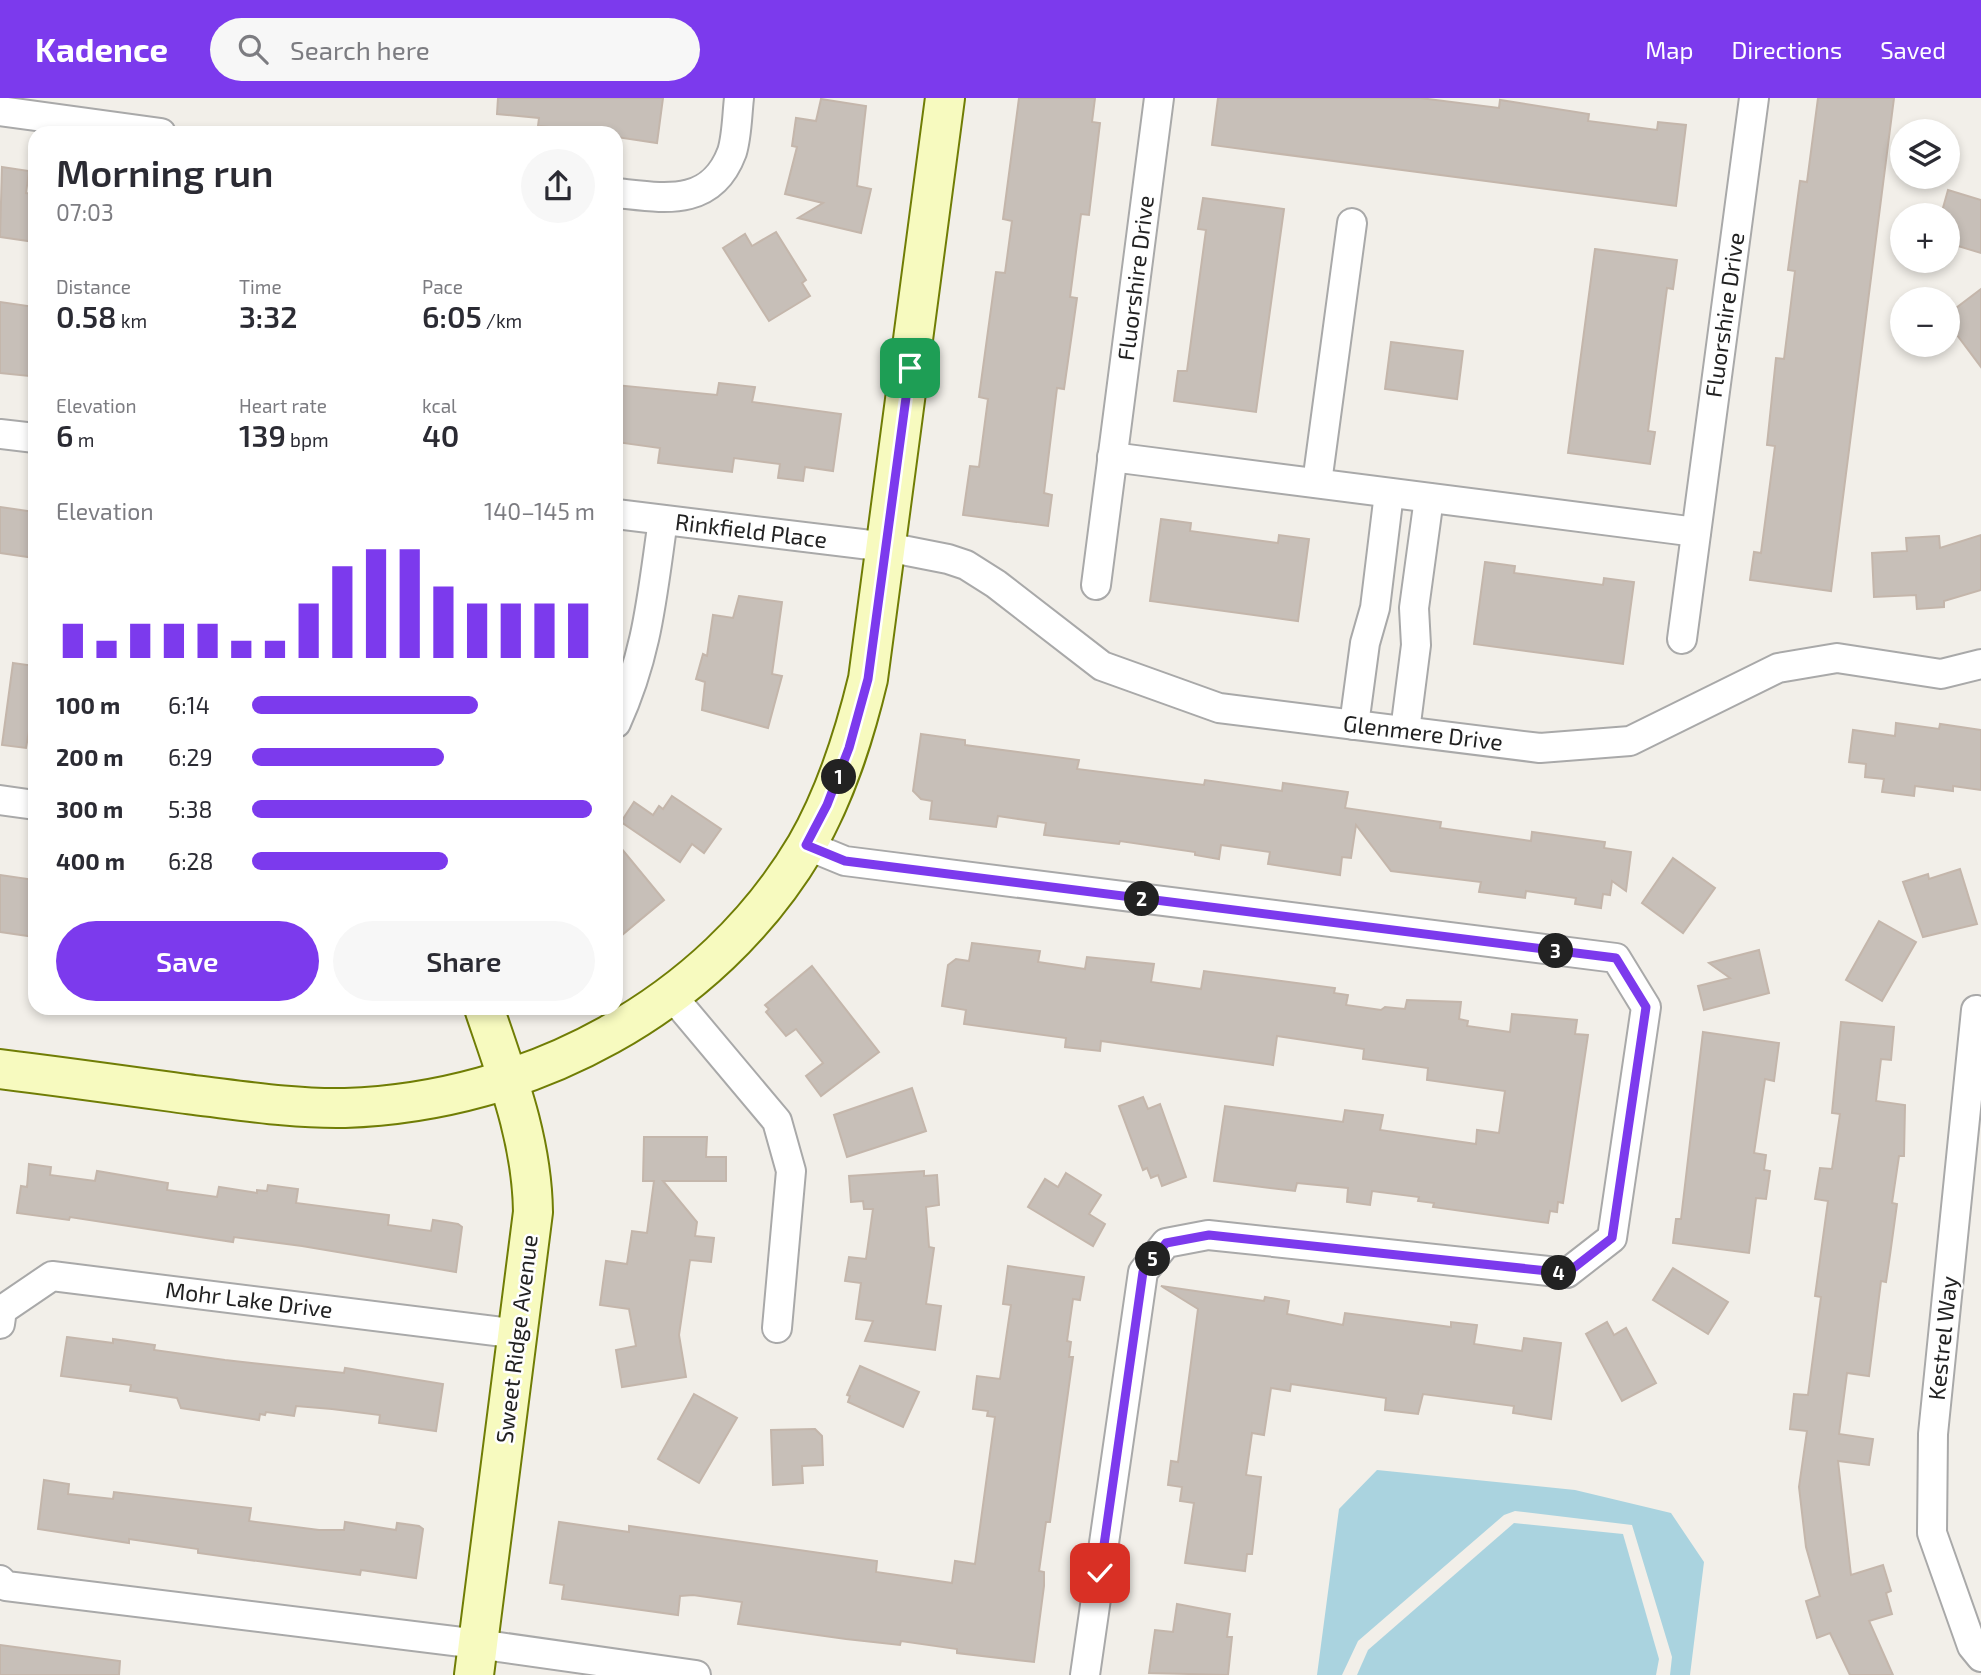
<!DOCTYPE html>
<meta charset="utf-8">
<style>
body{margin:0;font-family:"Exo 2",sans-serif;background:#f7f7f7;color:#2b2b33;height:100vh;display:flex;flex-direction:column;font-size:26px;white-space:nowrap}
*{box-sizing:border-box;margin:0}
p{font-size:23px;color:#7c7c81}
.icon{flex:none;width:38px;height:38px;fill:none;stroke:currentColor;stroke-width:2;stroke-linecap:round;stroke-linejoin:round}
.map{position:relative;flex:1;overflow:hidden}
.drawer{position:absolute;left:28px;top:28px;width:595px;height:889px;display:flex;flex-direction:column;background:#fff;border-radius:21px;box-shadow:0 4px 10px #0003}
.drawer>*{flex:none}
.controls{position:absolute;left:1890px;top:21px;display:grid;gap:14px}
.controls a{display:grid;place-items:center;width:70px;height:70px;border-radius:50%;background:#fff;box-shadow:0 4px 10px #0003;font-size:35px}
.pin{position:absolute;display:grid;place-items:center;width:60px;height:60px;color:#fff;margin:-30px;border-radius:14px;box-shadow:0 4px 10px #0006}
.km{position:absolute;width:35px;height:35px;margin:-18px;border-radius:50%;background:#222;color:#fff;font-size:19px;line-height:35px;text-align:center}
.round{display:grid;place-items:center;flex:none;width:74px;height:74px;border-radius:37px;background:#f7f7f7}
.summary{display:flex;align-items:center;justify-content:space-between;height:119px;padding:0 28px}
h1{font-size:38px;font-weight:600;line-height:52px}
.metrics{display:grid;grid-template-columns:repeat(3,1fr);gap:10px;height:119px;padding:7px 28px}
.metrics div{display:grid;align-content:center}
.metrics b{font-size:30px;font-weight:600}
.metrics small{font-size:19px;font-weight:400}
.metrics p{font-size:19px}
.chart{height:196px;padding:14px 28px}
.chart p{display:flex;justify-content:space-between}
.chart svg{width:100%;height:126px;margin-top:7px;stroke:#7c3aed;stroke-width:6}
.cta{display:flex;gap:14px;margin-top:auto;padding:14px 28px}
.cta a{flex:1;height:80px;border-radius:42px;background:#7c3aed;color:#fff;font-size:28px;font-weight:600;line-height:80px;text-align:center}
.cta a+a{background:#f7f7f7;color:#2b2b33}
ul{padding:0 28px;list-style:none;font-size:23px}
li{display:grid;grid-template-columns:112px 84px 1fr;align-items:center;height:52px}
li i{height:18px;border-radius:9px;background:#7c3aed}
header{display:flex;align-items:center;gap:42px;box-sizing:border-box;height:98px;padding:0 35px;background:#7c3aed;color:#fff}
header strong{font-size:33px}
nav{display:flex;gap:38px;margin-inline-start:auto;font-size:24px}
.search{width:490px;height:63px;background:#f7f7f7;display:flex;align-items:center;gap:18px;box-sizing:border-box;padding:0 24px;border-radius:38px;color:#7c7c81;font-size:26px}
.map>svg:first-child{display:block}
</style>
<header>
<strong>Kadence</strong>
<div class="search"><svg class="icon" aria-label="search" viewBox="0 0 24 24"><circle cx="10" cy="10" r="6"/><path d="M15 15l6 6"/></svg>Search here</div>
<nav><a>Map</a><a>Directions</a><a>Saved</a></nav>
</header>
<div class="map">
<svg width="1981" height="1577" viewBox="0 0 1981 1577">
<rect width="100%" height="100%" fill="#f2efe9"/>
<g fill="#aad3df">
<path d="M1377 1372 1575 1392 1671 1415 1704 1464 1690 1577H1670L1672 1559 1632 1427 1515 1413 1504 1417 1358 1543 1342 1577H1317L1339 1411Z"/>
<path d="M1514 1425 1623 1436 1659 1561 1656 1577H1357L1368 1552Z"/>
</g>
<g fill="#c7bfb8" stroke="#c4b6ab" stroke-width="2">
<path d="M498 0H663L657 45 616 39V35L538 28 539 20 497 16Z"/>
<path d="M1019 0H1095L1092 24 1100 25 1089 117 1081 116 1070 199 1077 200 1064 291 1057 290 1044 395 1052 397 1048 428 963 417 970 368 979 369 988 301 979 299 996 174 1005 175 1012 123 1003 121Z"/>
<path d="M1218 0H1420L1499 10 1500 2 1589 16 1588 23 1657 32 1658 24 1686 27 1676 108 1212 47Z"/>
<path d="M1818 0H1894L1831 493 1750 482 1754 454 1761 455 1775 348 1767 347 1776 260 1784 261 1795 173 1788 172 1800 83 1807 84Z"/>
<path d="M821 1 866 8 857 88 871 91 861 135 798 120 823 105 785 96 797 49 792 48 796 20 816 23Z"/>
<path d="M2 69 29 73 26 95 35 96V144L0 139Z"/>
<path d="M1948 92 1981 102V155L1948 145V117H1941Z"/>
<path d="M1203 100 1284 111 1256 314 1174 303 1178 273H1187L1206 132 1198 131Z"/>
<path d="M776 134 806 182 802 185 810 198 769 223 723 150 745 136 752 148Z"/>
<path d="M1595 151 1677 162 1673 191 1667 190 1648 333 1655 334 1650 366 1568 355Z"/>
<path d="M1981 191V269L1948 225V216Z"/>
<path d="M0 204 35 209 29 278 0 275Z"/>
<path d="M1391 244 1463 253 1457 301 1385 291Z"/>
<path d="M719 285 755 289 752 304 841 316 833 373 805 369 803 383 778 380 780 366 734 360 732 374 683 368 658 365 660 350 616 344V287L717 297Z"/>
<path d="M0 409 35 414V460L0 455Z"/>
<path d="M1161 421 1191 425 1190 433 1278 445 1279 437 1309 441 1298 523 1150 503Z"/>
<path d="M1981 437V492L1944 503V509L1917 511 1916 497 1874 499 1872 455 1907 453 1906 440 1939 438 1940 450Z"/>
<path d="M1485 464 1515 468 1514 475 1603 487 1604 480 1634 484 1623 566 1474 546Z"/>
<path d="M739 498 782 504 772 576 782 578 768 630 702 612 705 584 696 581 703 556 707 558 713 517 733 520Z"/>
<path d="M13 565 35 568V633H29L26 650 2 647Z"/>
<path d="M1896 625 1939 631 1940 626 1981 632V692L1953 688V693L1915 688 1914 698 1882 694 1884 681 1865 679 1866 666 1849 664 1853 632 1895 638Z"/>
<path d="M921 636 965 642V647L1079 662 1077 671 1204 687 1205 682 1282 693 1283 685 1348 694 1345 710 1441 724 1440 730 1531 743 1532 734 1605 744 1604 750 1631 754 1626 793 1612 783 1610 797 1603 796 1601 810 1575 806 1576 800 1526 793 1525 800 1479 794 1481 784 1391 773 1356 727 1351 760 1342 759 1340 777 1268 766 1270 754 1221 747 1219 761 1195 757V754L1120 743 1119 746 1044 737 1046 725 998 718 996 729 930 721 932 703 921 701 913 693Z"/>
<path d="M672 698 721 731 704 755 692 746 680 764 621 724 634 704 653 717 659 708 663 711Z"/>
<path d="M616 744 664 802 616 842Z"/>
<path d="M1673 760 1715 790 1683 835 1642 805Z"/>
<path d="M1960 771 1977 826 1923 839 1903 784 1928 776 1929 781Z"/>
<path d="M0 777 35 782V839L0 834Z"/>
<path d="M1879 823 1916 844 1882 903 1846 882Z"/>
<path d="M972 845 1040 853 1038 864 1085 871 1087 859 1154 866 1151 884 1201 891 1204 873 1335 890 1334 895 1348 897 1346 907 1381 912 1385 909 1405 911 1407 902 1461 904 1459 921 1468 923 1467 928 1510 934 1512 916 1577 922 1575 936 1588 937 1563 1105 1558 1104 1557 1114 1550 1113 1548 1125 1433 1109 1434 1105 1418 1103 1419 1099 1372 1093 1370 1107 1347 1104 1348 1090 1297 1085 1295 1093 1214 1083 1225 1008 1343 1024 1345 1012 1383 1017 1380 1032 1476 1046 1477 1032 1499 1035 1505 993 1427 982 1428 970 1363 961 1364 951 1277 938 1273 967 1101 943 1100 953 1065 949 1066 940 964 926 966 912 942 908 948 867 956 861 969 863Z"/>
<path d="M1759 852 1769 895 1704 912 1698 888 1730 880 1709 865Z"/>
<path d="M812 868 879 954 821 998 806 978 823 965 796 931 786 938 766 914 769 911 765 907Z"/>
<path d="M1841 924 1894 929 1891 962 1881 961 1876 1003 1905 1007 1904 1058H1899L1892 1105 1897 1106 1890 1157 1886 1184 1881 1183 1869 1278 1847 1275 1839 1336 1873 1341 1869 1367 1838 1363 1851 1477 1883 1467 1891 1493 1886 1495 1892 1516 1869 1523 1893 1577H1850L1830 1535 1817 1540 1806 1503 1820 1498 1806 1449 1799 1389 1807 1333 1790 1331 1794 1296 1808 1297 1821 1199 1815 1198 1828 1103 1815 1101 1820 1070 1832 1071 1840 1016 1832 1015Z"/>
<path d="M1703 934 1779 945 1774 983 1765 981 1754 1055 1766 1057 1764 1072 1770 1073 1766 1101 1756 1100 1749 1155 1673 1145 1676 1121H1681Z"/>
<path d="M912 990 926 1033 847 1059 834 1017Z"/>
<path d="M1143 999 1148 1011 1160 1006 1186 1079 1162 1088 1158 1077 1151 1080 1147 1070 1143 1072 1119 1008Z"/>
<path d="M644 1039H707L706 1059H726V1083H663L697 1124 695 1138 714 1140 711 1164 690 1162 679 1237 686 1279 622 1289 616 1252 636 1248 629 1211 600 1207 606 1163 627 1166 632 1133 647 1135 654 1083H643Z"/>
<path d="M29 1066 51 1069 50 1077 95 1083 97 1073 168 1085 167 1092 217 1099 219 1089 257 1095V1092L267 1093 268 1087 298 1091 296 1105 389 1117 388 1127 431 1133 433 1122 458 1126 462 1129 456 1174 302 1148 234 1139 233 1144 70 1119 69 1122 17 1115 21 1088 27 1089Z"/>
<path d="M924 1073V1078L937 1077 939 1107 926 1109 929 1149 934 1150 926 1206 941 1208 935 1252 865 1243 873 1223 856 1221 861 1185 845 1183 849 1159 866 1161 873 1111H864L863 1103 851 1104 849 1078Z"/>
<path d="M1066 1075 1101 1097 1089 1116 1105 1126 1093 1148 1028 1109 1045 1081 1058 1089Z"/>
<path d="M1008 1168 1084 1179 1080 1202 1073 1201 1067 1243 1071 1244 1069 1259H1073L1050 1424H1046L1039 1473 1044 1474V1488L1034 1564 957 1555V1551L901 1543 900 1547 846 1541 738 1526 742 1504 693 1497 680 1498 678 1517 562 1501 564 1487 550 1485 559 1424 629 1434V1428L877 1463 876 1474 952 1485 955 1463 975 1466 995 1319 987 1318 988 1313 973 1311 977 1278 1000 1281 1011 1207 1003 1206Z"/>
<path d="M1673 1170 1728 1204 1708 1236 1653 1202Z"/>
<path d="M1161 1188 1264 1203 1265 1199 1289 1203 1287 1216 1343 1227 1345 1215 1451 1229V1224L1477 1227 1474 1246 1522 1253 1524 1240 1561 1245 1551 1321 1513 1315 1514 1308 1423 1296 1418 1316 1385 1312 1386 1300 1291 1286 1290 1293 1271 1290 1264 1337 1252 1335 1246 1377 1261 1379 1252 1456H1247L1245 1473 1185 1465 1194 1405 1180 1403 1182 1389 1168 1387 1171 1363 1178 1364 1198 1211Z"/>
<path d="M1607 1224 1614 1237 1626 1230 1656 1285 1622 1303 1586 1236Z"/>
<path d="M67 1239 113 1245V1241L155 1247 154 1252 225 1262 344 1275 345 1270 443 1286 436 1333 379 1325 380 1317 332 1311 296 1308 294 1318 266 1314 265 1317 260 1316 259 1322 181 1310 177 1300 130 1293 131 1287 61 1278Z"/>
<path d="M860 1268 919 1294 903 1329 848 1304 850 1298 847 1297Z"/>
<path d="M694 1296 737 1320 699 1385 658 1361Z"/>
<path d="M815 1331 822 1338 823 1367 802 1368 803 1385 773 1387 771 1332Z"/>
<path d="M44 1382 69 1386 68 1396 113 1401 114 1394 251 1410 249 1423 319 1432H344L345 1424 396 1432 397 1425 419 1428 423 1431 416 1480 361 1472 360 1477 198 1455V1451L129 1441V1445L38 1431Z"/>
<path d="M1177 1506 1230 1516 1227 1539H1232L1228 1577 1149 1575 1155 1532 1173 1534Z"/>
<path d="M0 1547 120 1563 119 1577H0Z"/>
</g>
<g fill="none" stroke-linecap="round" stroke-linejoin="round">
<g stroke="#a9a9a9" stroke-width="32">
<g id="street">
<path d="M0 13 161 35"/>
<path d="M616 95C664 100 711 110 732 54 737 38 737 17 739 0"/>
<path d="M0 336 35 340"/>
<path d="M1112 359 1696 434"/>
<path d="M1317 385 1352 125"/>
<path d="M616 416 887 449 948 461 966 467 996 486 1102 568 1219 610 1540 650 1630 643 1778 570 1837 560 1941 576 1981 566"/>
<path d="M1096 487 1159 0"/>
<path d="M1682 541 1754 0"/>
<path d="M616 625C648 555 652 497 663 422"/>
<path d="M1354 627 1365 545 1375 510 1389 395"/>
<path d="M1405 633 1416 547 1414 510 1429 400"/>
<path d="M0 702 35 707"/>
<path d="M806 747 845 763 1616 860 1646 909 1612 1140 1567 1175 1208 1137 1166 1145 1143 1174 1085 1577"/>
<path d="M672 898 777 1023 791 1073 777 1230"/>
<path d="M1976 912 1933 1336 1932 1435 1972 1548 1981 1559"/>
<path d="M0 1226 2 1212 52 1178 519 1236"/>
<path d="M0 1482 6 1488 478 1546 696 1577"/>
</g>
</g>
<g stroke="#707d05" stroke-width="42">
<g id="secondary">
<path d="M0 971C65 979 129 988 194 997 244 1003 294 1011 345 1010 530 1004 711 908 806 748 836 696 854 639 868 581L945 0"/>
<path d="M474 1577 533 1114C532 1042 507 978 484 910"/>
</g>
</g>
<use href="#street" stroke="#fff" stroke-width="28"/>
<use href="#secondary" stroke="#f7fabf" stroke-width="38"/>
</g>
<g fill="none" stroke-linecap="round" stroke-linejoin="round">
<g stroke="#fff" stroke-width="14">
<path id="route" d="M910 270 868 581 849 650 827 707 806 747 845 763 1616 860 1646 909 1612 1140 1567 1175 1209 1137 1166 1145 1143 1174 1100 1475"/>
</g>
<use href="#route" stroke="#7c3aed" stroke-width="9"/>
</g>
<g text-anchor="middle" stroke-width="5" stroke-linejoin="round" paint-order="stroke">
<g font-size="23" fill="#222" stroke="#fff">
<text transform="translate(1136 180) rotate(-83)" y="8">Fluorshire Drive</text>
<text transform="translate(1725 217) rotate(-82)" y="8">Fluorshire Drive</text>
<text transform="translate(751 433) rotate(7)" y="8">Rinkfield Place</text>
<text transform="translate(1423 635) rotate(7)" y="8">Glenmere Drive</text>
<text transform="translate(249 1202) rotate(7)" y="8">Mohr Lake Drive</text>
<text transform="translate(1943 1240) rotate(-84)" y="8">Kestrel Way</text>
<text transform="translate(517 1241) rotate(-83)" y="8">Sweet Ridge Avenue</text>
</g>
</g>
</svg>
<div class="controls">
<a><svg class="icon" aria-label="layers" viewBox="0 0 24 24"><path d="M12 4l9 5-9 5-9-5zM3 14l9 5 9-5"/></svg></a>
<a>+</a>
<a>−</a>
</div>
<div class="pin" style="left:910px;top:270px;background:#1e9e55"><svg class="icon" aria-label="arrive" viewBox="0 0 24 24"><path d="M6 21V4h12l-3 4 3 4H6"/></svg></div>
<div class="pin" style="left:1100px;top:1475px;background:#d93025"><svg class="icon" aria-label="check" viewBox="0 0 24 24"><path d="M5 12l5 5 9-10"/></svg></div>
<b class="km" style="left:839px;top:679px">1</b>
<b class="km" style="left:1142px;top:801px">2</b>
<b class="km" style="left:1556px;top:853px">3</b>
<b class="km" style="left:1559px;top:1175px">4</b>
<b class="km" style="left:1153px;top:1161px">5</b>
<section class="drawer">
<div class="summary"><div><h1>Morning run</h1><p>07:03</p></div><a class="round"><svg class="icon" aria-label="share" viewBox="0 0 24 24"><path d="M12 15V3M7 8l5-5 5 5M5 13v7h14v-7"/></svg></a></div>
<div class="metrics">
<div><p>Distance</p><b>0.58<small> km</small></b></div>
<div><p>Time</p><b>3:32</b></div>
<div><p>Pace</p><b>6:05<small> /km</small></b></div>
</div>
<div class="metrics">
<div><p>Elevation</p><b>6<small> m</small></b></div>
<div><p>Heart rate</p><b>139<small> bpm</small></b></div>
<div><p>kcal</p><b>40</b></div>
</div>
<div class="chart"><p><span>Elevation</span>140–145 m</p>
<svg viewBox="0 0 160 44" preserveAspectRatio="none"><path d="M5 44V32M15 44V38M25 44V32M35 44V32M45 44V32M55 44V38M65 44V38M75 44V25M85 44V12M95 44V6M105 44V6M115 44V19M125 44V25M135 44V25M145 44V25M155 44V25"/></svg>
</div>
<ul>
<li><b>100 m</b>6:14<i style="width:66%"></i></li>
<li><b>200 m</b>6:29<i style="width:56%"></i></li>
<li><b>300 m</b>5:38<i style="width:99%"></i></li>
<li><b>400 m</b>6:28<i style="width:57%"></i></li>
</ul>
<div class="cta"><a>Save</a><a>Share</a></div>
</section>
</div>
